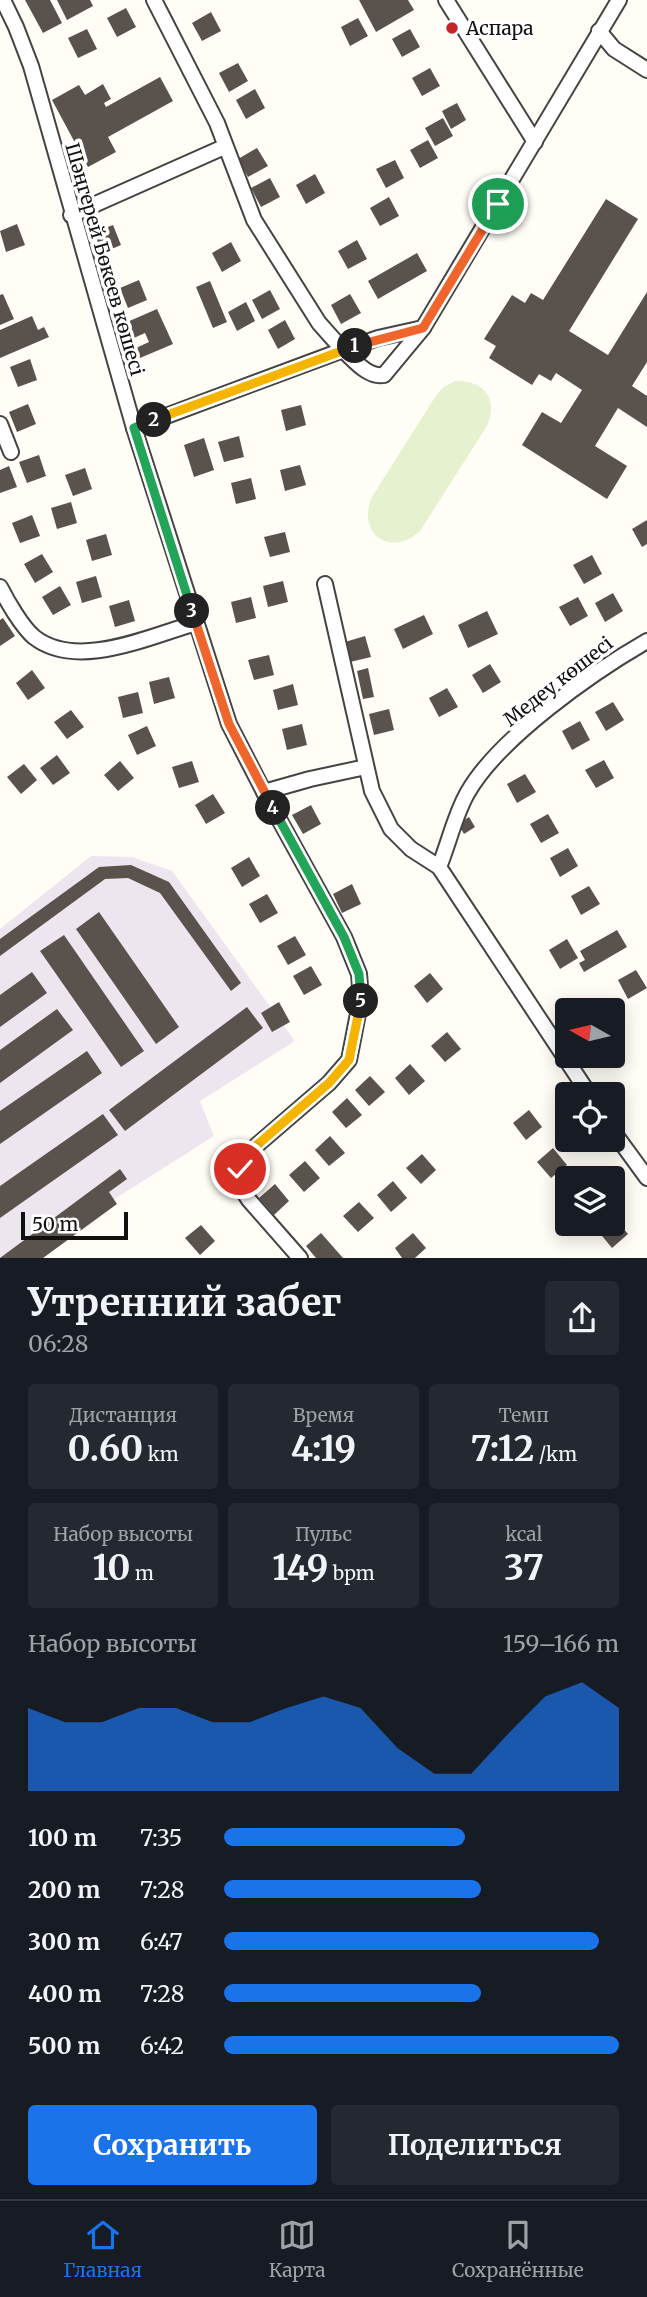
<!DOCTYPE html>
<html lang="ru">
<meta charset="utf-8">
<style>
body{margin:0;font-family:Merriweather,serif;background:#242831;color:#f1f3f6;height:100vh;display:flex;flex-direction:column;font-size:26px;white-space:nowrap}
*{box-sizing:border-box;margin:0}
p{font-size:23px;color:#9ea1a6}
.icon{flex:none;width:38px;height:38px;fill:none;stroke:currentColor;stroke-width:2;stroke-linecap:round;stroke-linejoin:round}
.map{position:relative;height:1258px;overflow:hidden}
.side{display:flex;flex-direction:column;background:#171b24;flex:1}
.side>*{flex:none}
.needle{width:46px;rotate:278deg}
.controls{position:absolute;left:555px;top:998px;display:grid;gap:14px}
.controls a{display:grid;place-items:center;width:70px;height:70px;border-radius:7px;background:#171b24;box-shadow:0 4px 18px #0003;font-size:35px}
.scale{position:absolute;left:21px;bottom:18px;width:107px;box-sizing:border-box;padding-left:7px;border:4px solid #111;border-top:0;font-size:19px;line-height:24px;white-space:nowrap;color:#111;-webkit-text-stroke:5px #fff;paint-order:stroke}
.pin{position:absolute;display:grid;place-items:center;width:60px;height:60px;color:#fff;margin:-30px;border:4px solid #fff;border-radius:50%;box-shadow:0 2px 7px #0007}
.km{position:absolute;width:35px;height:35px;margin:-18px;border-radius:50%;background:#222;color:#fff;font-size:19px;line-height:35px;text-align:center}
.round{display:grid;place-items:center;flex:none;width:74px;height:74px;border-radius:7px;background:#242831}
.summary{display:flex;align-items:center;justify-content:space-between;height:119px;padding:0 28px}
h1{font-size:38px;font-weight:700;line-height:52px}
.figures{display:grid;grid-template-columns:repeat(3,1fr);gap:10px;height:119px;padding:7px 28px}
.figures div{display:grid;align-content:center;border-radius:7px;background:#242831;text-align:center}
.figures b{font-size:35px;font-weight:700}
.figures small{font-size:19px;font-weight:400}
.figures p{font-size:19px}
.chart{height:196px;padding:14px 28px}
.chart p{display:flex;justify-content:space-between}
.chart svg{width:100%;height:126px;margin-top:7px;fill:#1a73e8;opacity:.7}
.cta{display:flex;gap:14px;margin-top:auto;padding:14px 28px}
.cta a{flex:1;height:80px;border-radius:7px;background:#1a73e8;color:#fff;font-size:28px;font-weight:700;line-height:80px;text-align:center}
.cta a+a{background:#242831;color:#f1f3f6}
ul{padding:0 28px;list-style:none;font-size:23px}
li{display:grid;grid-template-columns:112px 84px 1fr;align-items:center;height:52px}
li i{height:18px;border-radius:9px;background:#1a73e8}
.dock{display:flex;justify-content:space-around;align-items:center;height:98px;border-top:2px solid #363941;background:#171b24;font-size:19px;color:#9ea1a6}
.dock a{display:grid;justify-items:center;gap:4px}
.dock .current{color:#1a73e8}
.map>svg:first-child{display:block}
</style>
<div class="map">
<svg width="647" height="1258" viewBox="0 0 647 1258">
<rect width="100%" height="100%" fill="#fffdf5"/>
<path fill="#eee6ef" d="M91 856 132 857 172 871 295 1041 200 1101 214 1136 23 1257 0 1258V929Z"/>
<path fill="#e6f2cf" d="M455 381C485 380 498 399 487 426L420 531C391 558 356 534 372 497L437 394 445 386Z"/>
<g fill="#5a524d">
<path d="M25 0H50L62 23 43 33Z"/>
<path d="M57 0H90L93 6 67 20Z"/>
<path d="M359 0H408L414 10 376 32Z"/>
<path d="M126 8 136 27 117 37 107 18Z"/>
<path d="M211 12 221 31 202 41 192 23Z"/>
<path d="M358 18 368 36 350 46 341 27Z"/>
<path d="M87 29 97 49 78 58 68 38Z"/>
<path d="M410 29 420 47 402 57 392 39Z"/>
<path d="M238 63 248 81 229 92 219 73Z"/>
<path d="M430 68 440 86 422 96 412 78Z"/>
<path d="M160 77 173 101 108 137 116 152 88 167 52 100 79 85 85 95 103 84 111 99 104 103 106 107Z"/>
<path d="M255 89 265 108 246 119 236 100Z"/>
<path d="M457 103 466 120 451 129 442 111Z"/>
<path d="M443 118 453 136 435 146 425 128Z"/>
<path d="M428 140 438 158 420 168 410 150Z"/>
<path d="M257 148 268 166 248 177 238 159Z"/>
<path d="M395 160 404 178 386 188 376 169Z"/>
<path d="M315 174 325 193 306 204 296 185Z"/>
<path d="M270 178 280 197 261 207 251 188Z"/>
<path d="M389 197 399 216 380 226 370 208Z"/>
<path d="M606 199 638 219 569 331 608 355 647 292V362L632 386 647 396V427L618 408 595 446 627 466 607 499 522 445 542 412 561 423 582 390 556 373 551 381 539 374 532 385 489 358 496 346 484 339 512 295 525 303 531 293 543 300Z"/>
<path d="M17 224 25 245 6 252 0 231Z"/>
<path d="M113 225 121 245 102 253 94 232Z"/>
<path d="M357 240 367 259 348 269 338 251Z"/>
<path d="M231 242 241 261 222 272 212 253Z"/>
<path d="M417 253 427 271 378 299 368 281Z"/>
<path d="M139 280 147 300 128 308 120 288Z"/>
<path d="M210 281 227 322 213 328 196 287Z"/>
<path d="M270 290 280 309 262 319 252 300Z"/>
<path d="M3 294 14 319 0 325V295Z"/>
<path d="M350 294 361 313 341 324 331 305Z"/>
<path d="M246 302 255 321 237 331 228 312Z"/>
<path d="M157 309 173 344 140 358 136 348 149 342 145 333 125 342 118 326Z"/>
<path d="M32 316 38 330 44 327 49 337 0 358V330Z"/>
<path d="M285 320 295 339 278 349 268 330Z"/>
<path d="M30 359 37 380 18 387 10 367Z"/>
<path d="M28 404 36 424 17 432 9 412Z"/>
<path d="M301 405 306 425 286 431 281 410Z"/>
<path d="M239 436 244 457 224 462 218 442Z"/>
<path d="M204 438 214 470 194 477 184 445Z"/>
<path d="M39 455 46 476 27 483 19 462Z"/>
<path d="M300 465 306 485 285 491 280 470Z"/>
<path d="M9 466 17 487 0 493V470Z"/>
<path d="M85 468 92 489 73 496 65 475Z"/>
<path d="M251 478 256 499 236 504 231 483Z"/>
<path d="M71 502 77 523 57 529 51 508Z"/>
<path d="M32 515 40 536 20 543 12 523Z"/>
<path d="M647 520V544L642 547 632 529Z"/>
<path d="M285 532 290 552 270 557 264 537Z"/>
<path d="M106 534 112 555 92 561 86 540Z"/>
<path d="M42 554 53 572 35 583 24 564Z"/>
<path d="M592 555 602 574 584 584 573 565Z"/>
<path d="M96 576 102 597 82 603 76 582Z"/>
<path d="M283 581 288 602 268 607 263 586Z"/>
<path d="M60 586 71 605 53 615 42 597Z"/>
<path d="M613 593 623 611 605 622 595 603Z"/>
<path d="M251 597 256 618 236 623 231 602Z"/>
<path d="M578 597 588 616 570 626 559 607Z"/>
<path d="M129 600 135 621 115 627 109 606Z"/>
<path d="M487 611 498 634 468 648 458 625Z"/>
<path d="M424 615 433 634 403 649 394 629Z"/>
<path d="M3 618 15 636 0 646V620Z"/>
<path d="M365 636 371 657 350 662 345 642Z"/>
<path d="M269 655 274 675 254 680 248 660Z"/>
<path d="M490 664 501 682 483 693 472 675Z"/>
<path d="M368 668 374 697 363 699 357 671Z"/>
<path d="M32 670 45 688 28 700 16 683Z"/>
<path d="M169 677 175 698 154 704 149 682Z"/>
<path d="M293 684 298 705 278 710 273 690Z"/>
<path d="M447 688 458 707 439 717 429 698Z"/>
<path d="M138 692 143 713 123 718 118 697Z"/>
<path d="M613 702 624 720 606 731 595 712Z"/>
<path d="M389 709 394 730 374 735 369 714Z"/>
<path d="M71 710 84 727 67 739 54 722Z"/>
<path d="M580 721 590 740 572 750 562 731Z"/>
<path d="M302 724 307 745 287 750 282 729Z"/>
<path d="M147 726 156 746 137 755 128 735Z"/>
<path d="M57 755 70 773 53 785 40 768Z"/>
<path d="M604 760 614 778 596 788 585 770Z"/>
<path d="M120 761 134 778 118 791 104 775Z"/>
<path d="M192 761 199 782 179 788 172 767Z"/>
<path d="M24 764 37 780 21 794 7 777Z"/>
<path d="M525 774 536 792 517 803 507 784Z"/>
<path d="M213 794 225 813 206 824 195 805Z"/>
<path d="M311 805 321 824 303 834 292 815Z"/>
<path d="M548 814 559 833 541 843 530 824Z"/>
<path d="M469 817 475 827 464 834 458 824Z"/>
<path d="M568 848 578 866 560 877 550 858Z"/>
<path d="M249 857 260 876 242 887 231 868Z"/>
<path d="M131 865 169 882 241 983 231 991 160 893 128 878 105 879 0 956V939L99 867Z"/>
<path d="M352 884 361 904 342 913 333 894Z"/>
<path d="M589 886 600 904 581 915 571 896Z"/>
<path d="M267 894 278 913 260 923 249 904Z"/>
<path d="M99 912 179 1027 156 1044 76 929Z"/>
<path d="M617 930 627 947 584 972 579 963 585 960 580 951Z"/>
<path d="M64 935 144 1051 121 1067 40 951Z"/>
<path d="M295 936 306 955 288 965 277 946Z"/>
<path d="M567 939 578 958 560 969 549 950Z"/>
<path d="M311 966 322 985 304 995 293 976Z"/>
<path d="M636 970 647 988 628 999 618 980Z"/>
<path d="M32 972 47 993 0 1027V995Z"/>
<path d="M430 973 443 989 427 1003 414 986Z"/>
<path d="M279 1002 290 1022 272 1032 261 1013Z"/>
<path d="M247 1007 263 1028 125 1131 109 1110Z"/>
<path d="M57 1009 73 1030 0 1083V1050Z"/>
<path d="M447 1032 461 1049 445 1062 431 1046Z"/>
<path d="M87 1051 102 1073 0 1144V1111Z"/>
<path d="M410 1064 425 1081 409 1095 395 1078Z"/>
<path d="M370 1076 385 1092 369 1106 355 1090Z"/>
<path d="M347 1098 362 1115 346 1128 332 1112Z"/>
<path d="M529 1110 542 1127 526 1140 513 1123Z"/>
<path d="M103 1114 118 1135 0 1218V1186Z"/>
<path d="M330 1136 345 1153 329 1166 315 1150Z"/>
<path d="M553 1148 567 1165 551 1178 537 1162Z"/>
<path d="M422 1154 436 1170 421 1184 406 1168Z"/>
<path d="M305 1161 320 1178 304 1192 289 1175Z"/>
<path d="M120 1169 127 1179 109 1192 117 1204 43 1258H0Z"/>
<path d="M393 1181 407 1198 391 1212 377 1195Z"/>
<path d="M275 1184 289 1201 274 1215 259 1198Z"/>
<path d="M359 1202 374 1218 358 1232 343 1216Z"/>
<path d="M614 1218 628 1234 612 1248 598 1231 608 1223H612Z"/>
<path d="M201 1225 215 1241 200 1255 185 1238Z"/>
<path d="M321 1233 343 1258H316L306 1246Z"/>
<path d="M413 1233 426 1248 415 1258H402L395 1248Z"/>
</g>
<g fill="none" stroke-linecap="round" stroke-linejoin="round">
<g stroke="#444" stroke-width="18">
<g id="minor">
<path d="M3 0 16 27 31 66 134 428 229 724 264 792 344 937 359 974 361 998 349 1060 329 1083 257 1145 240 1169 238 1183 249 1200 300 1258"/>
<path d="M446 0 535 142"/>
<path d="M599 31 614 49 647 70"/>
<path d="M71 215 224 147"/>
<path d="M423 328 619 0"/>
<path d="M423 328 384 375C368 378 354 360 343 350L378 338Z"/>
<path d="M0 424 11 452"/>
<path d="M134 428 343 350 319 323 254 220 217 123 154 0"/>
<path d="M325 584 372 791 391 829 411 849 439 867 589 1094"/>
<path d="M0 587C7 601 22 627 34 637 77 671 150 636 196 623"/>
<path d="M264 792 310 779 366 767"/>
<path d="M439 867C449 843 455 814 468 792 499 738 593 672 647 641"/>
<path d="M612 1130 647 1178"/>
</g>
</g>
<use href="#minor" stroke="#fff" stroke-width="14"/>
</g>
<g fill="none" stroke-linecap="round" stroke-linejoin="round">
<g stroke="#fff" stroke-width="14">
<path id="split-1" d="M355 346 423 328 498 204"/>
</g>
<g stroke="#fff" stroke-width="14">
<path id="split-2" d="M154 420 355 346"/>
</g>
<g stroke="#fff" stroke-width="14">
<path id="split-3" d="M154 420 134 428 192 611"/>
</g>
<g stroke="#fff" stroke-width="14">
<path id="split-4" d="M192 611 229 724 273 808"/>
</g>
<g stroke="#fff" stroke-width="14">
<path id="split-5" d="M273 808 344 937 359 974 361 1001"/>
</g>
<g stroke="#fff" stroke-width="14">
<path id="split-6" d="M240 1169 257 1145 329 1083 349 1060 361 1001"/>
</g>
<use href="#split-1" stroke="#f0652b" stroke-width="9"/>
<use href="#split-2" stroke="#f5b400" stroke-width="9"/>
<use href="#split-3" stroke="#22a559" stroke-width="9"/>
<use href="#split-4" stroke="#f0652b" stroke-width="9"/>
<use href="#split-5" stroke="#22a559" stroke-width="9"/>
<use href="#split-6" stroke="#f5b400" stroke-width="9"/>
</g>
<circle fill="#c4262e" stroke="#fff" stroke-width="2.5" cx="452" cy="28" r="7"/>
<g text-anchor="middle" stroke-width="7" stroke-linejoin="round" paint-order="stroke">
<g font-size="19" fill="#111" stroke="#fff" text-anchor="start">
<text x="466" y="35">Аспара</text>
</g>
<g font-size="19" fill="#111" stroke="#fff">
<text transform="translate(105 259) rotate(74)" y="7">Шәңгерей Бөкеев көшесі</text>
<text transform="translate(558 681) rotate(-38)" y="7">Медеу көшесі</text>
</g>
</g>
</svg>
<div class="controls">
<a><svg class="needle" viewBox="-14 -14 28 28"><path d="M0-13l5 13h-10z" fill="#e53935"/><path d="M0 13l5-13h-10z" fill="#9ea1a6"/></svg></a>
<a><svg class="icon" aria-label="locate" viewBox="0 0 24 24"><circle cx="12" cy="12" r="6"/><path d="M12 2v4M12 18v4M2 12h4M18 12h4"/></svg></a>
<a><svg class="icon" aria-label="layers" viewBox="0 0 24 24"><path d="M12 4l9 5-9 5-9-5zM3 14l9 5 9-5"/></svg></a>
</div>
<div class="scale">50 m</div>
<div class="pin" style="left:498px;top:204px;background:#1e9e55"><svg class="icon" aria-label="arrive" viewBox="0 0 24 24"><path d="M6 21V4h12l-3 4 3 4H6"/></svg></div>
<div class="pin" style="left:240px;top:1169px;background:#d93025"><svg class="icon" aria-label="check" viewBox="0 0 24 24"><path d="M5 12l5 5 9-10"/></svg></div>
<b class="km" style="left:355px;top:346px">1</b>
<b class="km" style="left:154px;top:420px">2</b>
<b class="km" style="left:192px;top:611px">3</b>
<b class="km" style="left:273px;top:808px">4</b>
<b class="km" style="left:361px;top:1001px">5</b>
</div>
<section class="side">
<div class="summary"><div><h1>Утренний забег</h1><p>06:28</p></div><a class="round"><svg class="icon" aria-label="share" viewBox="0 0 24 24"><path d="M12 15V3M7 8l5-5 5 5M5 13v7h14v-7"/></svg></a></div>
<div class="figures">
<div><p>Дистанция</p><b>0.60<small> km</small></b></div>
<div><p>Время</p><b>4:19</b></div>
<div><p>Темп</p><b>7:12<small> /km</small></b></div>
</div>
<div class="figures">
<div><p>Набор высоты</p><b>10<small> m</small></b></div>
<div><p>Пульс</p><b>149<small> bpm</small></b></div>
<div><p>kcal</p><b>37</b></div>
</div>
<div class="chart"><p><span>Набор высоты</span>159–166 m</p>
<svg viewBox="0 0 160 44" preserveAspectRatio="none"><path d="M0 44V15L10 20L20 20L30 15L40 15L50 20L60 20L70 15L80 11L90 15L100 29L110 38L120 38L130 24L140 11L150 6L160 15V44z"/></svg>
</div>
<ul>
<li><b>100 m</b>7:35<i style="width:61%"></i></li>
<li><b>200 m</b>7:28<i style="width:65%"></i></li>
<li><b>300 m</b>6:47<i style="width:95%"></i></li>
<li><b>400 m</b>7:28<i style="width:65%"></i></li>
<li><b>500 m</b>6:42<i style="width:100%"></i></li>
</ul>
<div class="cta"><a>Сохранить</a><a>Поделиться</a></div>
</section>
<nav class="dock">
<a class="current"><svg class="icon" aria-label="home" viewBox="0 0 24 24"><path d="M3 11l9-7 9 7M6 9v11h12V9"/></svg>Главная</a>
<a><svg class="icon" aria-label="map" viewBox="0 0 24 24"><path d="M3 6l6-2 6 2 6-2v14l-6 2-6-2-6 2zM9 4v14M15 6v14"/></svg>Карта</a>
<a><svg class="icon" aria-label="saved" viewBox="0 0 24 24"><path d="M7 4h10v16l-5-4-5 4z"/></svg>Сохранённые</a>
</nav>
